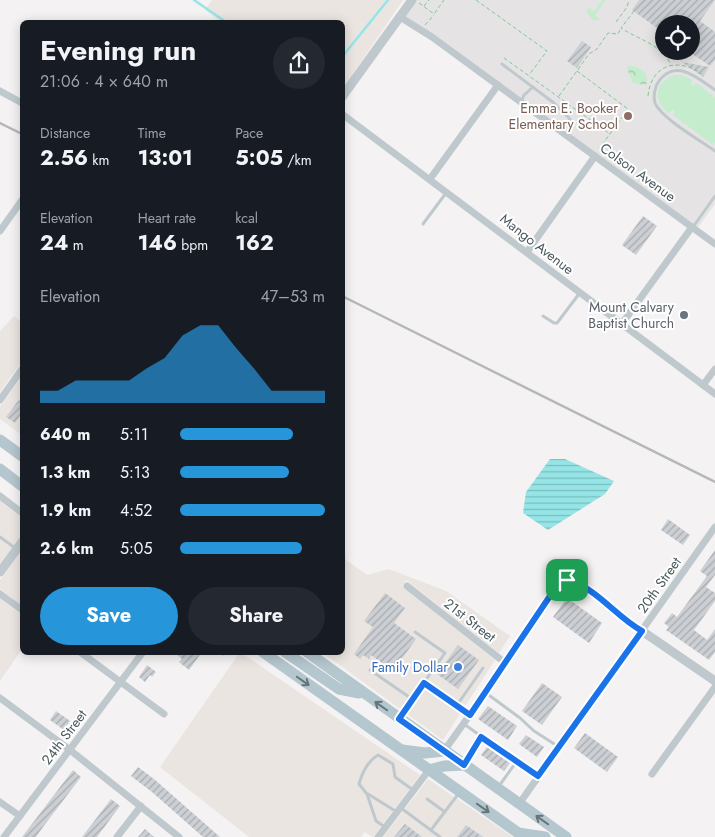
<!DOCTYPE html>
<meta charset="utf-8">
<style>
body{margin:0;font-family:Jost,sans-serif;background:#242831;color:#f1f3f6;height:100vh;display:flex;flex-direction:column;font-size:19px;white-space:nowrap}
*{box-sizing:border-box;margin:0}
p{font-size:16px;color:#9ea1a6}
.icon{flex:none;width:28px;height:28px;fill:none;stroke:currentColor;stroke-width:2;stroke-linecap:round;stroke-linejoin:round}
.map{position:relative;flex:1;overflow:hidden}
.side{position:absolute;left:20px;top:20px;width:325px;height:635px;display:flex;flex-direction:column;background:#171b24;border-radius:8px;box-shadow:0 2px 12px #0003}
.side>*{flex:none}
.tools{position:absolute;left:655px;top:15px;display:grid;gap:10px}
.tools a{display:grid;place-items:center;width:45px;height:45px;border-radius:50%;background:#171b24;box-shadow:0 2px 12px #0003;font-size:25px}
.pin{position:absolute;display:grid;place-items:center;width:42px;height:42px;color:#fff;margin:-21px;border-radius:10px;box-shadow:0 2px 8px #0006}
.round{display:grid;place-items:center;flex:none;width:52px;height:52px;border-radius:26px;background:#242831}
.head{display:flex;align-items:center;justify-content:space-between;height:85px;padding:0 20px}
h1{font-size:28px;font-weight:700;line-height:38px}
.metrics{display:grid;grid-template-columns:repeat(3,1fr);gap:8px;height:85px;padding:5px 20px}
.metrics div{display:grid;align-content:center}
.metrics b{font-size:21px;font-weight:700}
.metrics small{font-size:14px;font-weight:400}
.metrics p{font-size:14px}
.chart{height:140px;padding:10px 20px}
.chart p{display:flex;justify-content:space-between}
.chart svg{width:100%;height:90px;margin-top:5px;fill:#2795d9;opacity:.7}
.primary-button{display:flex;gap:10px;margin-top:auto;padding:10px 20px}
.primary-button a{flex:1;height:58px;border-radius:30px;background:#2795d9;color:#fff;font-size:20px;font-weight:700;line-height:58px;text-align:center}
.primary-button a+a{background:#242831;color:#f1f3f6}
ul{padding:0 20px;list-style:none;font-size:16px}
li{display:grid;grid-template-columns:80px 60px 1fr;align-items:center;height:38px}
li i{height:12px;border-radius:6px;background:#2795d9}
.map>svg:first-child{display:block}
</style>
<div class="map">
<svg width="715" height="837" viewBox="0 0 715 837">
<defs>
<pattern id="park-crowns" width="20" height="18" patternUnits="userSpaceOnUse" patternTransform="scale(1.25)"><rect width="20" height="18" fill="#c5edcd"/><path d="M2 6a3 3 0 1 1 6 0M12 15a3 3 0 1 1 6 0" fill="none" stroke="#a2c3aa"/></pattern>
<pattern id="water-rules" width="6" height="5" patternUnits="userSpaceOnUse" patternTransform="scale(1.25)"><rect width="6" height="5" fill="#95e5e7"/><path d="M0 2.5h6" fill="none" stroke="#7cbdbe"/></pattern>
<pattern id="building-hatch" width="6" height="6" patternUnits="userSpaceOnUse" patternTransform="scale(1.25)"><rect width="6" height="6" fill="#ccd0d4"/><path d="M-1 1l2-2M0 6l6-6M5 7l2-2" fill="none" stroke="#a8acaf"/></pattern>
</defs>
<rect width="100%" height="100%" fill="#f4f2f2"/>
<g fill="#eae5e0">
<path d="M212 0H403L343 88 342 22H221L205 10Z"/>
<path d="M14 316 22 323V361L0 392V331Z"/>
<path d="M22 376V435L0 419V407Z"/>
<path d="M0 501 22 518V535L0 565Z"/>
<path d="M22 550V606L0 589V580Z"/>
<path d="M343 552 346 560 367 575 389 569 446 591 510 636 499 653 406 580 402 586 495 660 443 740 323 653 342 652Z"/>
<path d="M0 599 22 615V649L0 681Z"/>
<path d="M240 652 420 775 373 837 365 832 361 837H249L160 767Z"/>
<path d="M428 779 513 837H383Z"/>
</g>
<path fill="#e5e3e4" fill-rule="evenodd" d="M412 0H715V204L696 230 400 17ZM664 24H691V51H664Z"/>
<g fill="#c5edcd">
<path d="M602 0H606L595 15 600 20H593L586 12 589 8 594 11Z"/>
<path d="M673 75H681L693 80 691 84 693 86 696 83 715 97V143L713 145 673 115 675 112 673 109 669 113C653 101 654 83 673 75Z"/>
</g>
<path fill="url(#park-crowns)" d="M629 65C640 67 650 72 646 85L633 83 627 69Z"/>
<path fill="url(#water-rules)" d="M550 459H565L614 481 605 494 548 530 523 513 526 492Z"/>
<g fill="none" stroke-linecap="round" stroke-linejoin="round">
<g stroke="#95e5e7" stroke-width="2.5">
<path d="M194 0 226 22"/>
<path d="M342 57 388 0"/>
</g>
</g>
<g fill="url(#building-hatch)">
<path d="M639 0H715L700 21 715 32V60L710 66 691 53V24H664V33L632 10Z"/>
<path d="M582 41 591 47 577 68 567 61Z"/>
<path d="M682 62 709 67 703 77Z"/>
<path d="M643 216 657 226 636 255 622 245Z"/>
<path d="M19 400 22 403V413L15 423 6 417Z"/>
<path d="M668 519 690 535 683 545 661 530Z"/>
<path d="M715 550V575L706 587 715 593V601L694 630 707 640 715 629V652L709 660 666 630 669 627 664 623 672 613 677 617 707 576 700 571Z"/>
<path d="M385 593 405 608 394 623 416 639 399 663 398 674 371 655 369 659 363 655 360 659 354 654 373 627 364 621Z"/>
<path d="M567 598 602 623 589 643 553 617Z"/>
<path d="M458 645 479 660 458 689 437 674Z"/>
<path d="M174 652H202L189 670 179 662 182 659Z"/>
<path d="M147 665 156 672 152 677 150 675 145 682 139 677Z"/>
<path d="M542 683 562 697 542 725 522 711Z"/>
<path d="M488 706 517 726 508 740 478 719Z"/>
<path d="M56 711 70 721 64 730 50 720Z"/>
<path d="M585 733 618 757 607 772 574 748Z"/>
<path d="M526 735 544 747 537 757 519 744Z"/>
<path d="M487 747 510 763 504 771 481 755Z"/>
<path d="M138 767 154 779 220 837H203L152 792 131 776Z"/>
<path d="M73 770 81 777 43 827 36 837H22Z"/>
<path d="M111 799 120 806 97 837H82Z"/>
<path d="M405 824 422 837H394Z"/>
<path d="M466 825 483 837H457Z"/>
<path d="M145 829 154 837H138Z"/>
</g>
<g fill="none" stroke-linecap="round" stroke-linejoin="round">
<g stroke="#7fc997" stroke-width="1" stroke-dasharray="4 2.5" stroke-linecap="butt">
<path d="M476 0 547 51 529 75"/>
<path d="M419 3 434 14 444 0"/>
<path d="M424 6 429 0"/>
<path d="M634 11 621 28C639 40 661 44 671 65"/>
<path d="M616 22 627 7 629 0"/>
<path d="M425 25 434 15"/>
<path d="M504 58 610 134"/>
<path d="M577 71 628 109 599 149"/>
<path d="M559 96 589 54 597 49 608 33 618 34 621 28"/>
<path d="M648 96C651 64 678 57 702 74"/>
</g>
<g stroke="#bfc9cd" stroke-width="3">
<path d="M502 64 554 103 570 119 566 126 561 130"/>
<path d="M715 90C698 78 676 58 659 81 655 86 653 96 655 103 661 118 701 141 715 151"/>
<path d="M521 102 524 95 533 87"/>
<path d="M423 224 446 193"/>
<path d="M693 227 715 196"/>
<path d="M543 316 554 323H557L579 294"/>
<path d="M0 537 15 548"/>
<path d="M223 652 224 654"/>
<path d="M505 662 554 591 567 580C596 587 615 617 641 630"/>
<path d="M370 670 412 699"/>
<path d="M424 683 469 714"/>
<path d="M486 693 520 718 534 731 559 747"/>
<path d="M457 705 483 668"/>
<path d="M400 716 445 653 415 632"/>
<path d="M464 724 538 777"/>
<path d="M465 763 481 737"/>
<path d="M499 786 517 761"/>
<path d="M368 794 397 812"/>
<path d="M427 799 445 812"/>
<path d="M401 808 440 837"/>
<path d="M385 827 376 821 367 794 359 784C362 773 368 761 378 755L393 764 395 777 413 790"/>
<path d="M431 830 459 793"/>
</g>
<g stroke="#bfc9cd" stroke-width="7">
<path d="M400 17 432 37 715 244"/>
<path d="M0 91 22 103"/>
<path d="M342 114 715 394"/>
<path d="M430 179 498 85"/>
<path d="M0 231 22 200"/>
<path d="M527 252 595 156"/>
<path d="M621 325 692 227"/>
<path d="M703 385 715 369"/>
<path d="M0 400 22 369"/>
<path d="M0 496 22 513"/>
<path d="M407 586 504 662 486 692 444 751"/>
<path d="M0 594 22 610"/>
<path d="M80 652 164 714"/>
<path d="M0 698 70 750 179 837"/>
<path d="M652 774 715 687"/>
<path d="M0 802 20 816"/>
<path d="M519 804 715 527"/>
<path d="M4 837 143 652"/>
<path d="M117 837 141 806"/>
<path d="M378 837 429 770"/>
</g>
<g stroke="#bfc9cd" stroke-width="9">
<path d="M342 97 412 0"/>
<path d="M0 572 22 542"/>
<path d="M642 631 715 681"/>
</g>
<g stroke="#b4c6ce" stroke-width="11">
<path d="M0 440 22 456"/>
<path d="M0 469 22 486"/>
<path d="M263 652 524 837"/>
<path d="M285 652 339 689 359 693"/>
<path d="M307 652 566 837"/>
<path d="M402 750 425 753 444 751"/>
<path d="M429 770 444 766 464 765"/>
<path d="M518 833 545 837"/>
</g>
<g stroke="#b5b8bb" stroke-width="2.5">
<path d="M0 123 22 134"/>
<path d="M342 296 715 482"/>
</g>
</g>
<defs><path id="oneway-shaft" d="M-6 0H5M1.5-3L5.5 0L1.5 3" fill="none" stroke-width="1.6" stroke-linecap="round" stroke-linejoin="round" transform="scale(1.25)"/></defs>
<g stroke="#65747a">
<use href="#oneway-shaft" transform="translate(303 681) rotate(35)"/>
<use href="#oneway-shaft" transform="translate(381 706) rotate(-145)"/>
<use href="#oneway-shaft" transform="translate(483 808) rotate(35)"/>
<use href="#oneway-shaft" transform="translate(542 820) rotate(-145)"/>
</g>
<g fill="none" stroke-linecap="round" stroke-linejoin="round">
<g stroke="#fff" stroke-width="10">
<path id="route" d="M567 580C596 587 616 617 642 631L538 776 481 737 464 765 399 719 424 683 470 715 554 590Z"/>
</g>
<use href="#route" stroke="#1a73e8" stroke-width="6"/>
</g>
<circle fill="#8d6e63" stroke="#fff" stroke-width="2" cx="628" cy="116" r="5"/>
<circle fill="#6b7280" stroke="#fff" stroke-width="2" cx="684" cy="315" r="5"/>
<circle fill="#3f7fe0" stroke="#fff" stroke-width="2" cx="458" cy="667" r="5"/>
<g text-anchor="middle" stroke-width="4" stroke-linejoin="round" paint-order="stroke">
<g font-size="14" fill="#785e54" stroke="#fff" text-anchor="end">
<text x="618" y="113">Emma E. Booker<tspan x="618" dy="16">Elementary School</tspan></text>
</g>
<g font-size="14" fill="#4b595e" stroke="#fff">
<text transform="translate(638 172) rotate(36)" y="5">Colson Avenue</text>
<text transform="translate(537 244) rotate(38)" y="5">Mango Avenue</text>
<text transform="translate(659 585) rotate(-55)" y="5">20th Street</text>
<text transform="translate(470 620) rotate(38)" y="5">21st Street</text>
<text transform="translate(64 737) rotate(-53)" y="5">24th Street</text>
</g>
<g font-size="14" fill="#5b616d" stroke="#fff" text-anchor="end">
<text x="674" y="312">Mount Calvary<tspan x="674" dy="16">Baptist Church</tspan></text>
</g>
<g font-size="14" fill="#366cbe" stroke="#fff" text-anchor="end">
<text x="448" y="672">Family Dollar</text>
</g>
</g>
</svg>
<div class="tools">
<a><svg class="icon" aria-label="locate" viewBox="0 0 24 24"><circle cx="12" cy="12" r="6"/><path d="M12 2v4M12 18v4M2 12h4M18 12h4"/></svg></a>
</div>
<div class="pin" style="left:567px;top:580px;background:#1e9e55"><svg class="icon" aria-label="arrive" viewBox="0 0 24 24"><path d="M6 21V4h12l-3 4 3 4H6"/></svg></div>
<section class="side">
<div class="head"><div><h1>Evening run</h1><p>21:06 · 4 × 640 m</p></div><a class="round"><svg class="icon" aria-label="share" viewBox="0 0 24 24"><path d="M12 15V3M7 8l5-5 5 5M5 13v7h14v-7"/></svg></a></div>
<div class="metrics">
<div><p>Distance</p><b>2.56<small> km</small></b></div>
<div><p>Time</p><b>13:01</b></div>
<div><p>Pace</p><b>5:05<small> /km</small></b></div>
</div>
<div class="metrics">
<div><p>Elevation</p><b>24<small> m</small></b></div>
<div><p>Heart rate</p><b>146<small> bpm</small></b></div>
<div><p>kcal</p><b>162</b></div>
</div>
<div class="chart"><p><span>Elevation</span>47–53 m</p>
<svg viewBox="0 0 160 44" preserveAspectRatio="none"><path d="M0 44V38L10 38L20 33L30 33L40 33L50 33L60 27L70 22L80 11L90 6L100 6L110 17L120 27L130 38L140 38L150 38L160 38V44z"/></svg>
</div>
<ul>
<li><b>640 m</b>5:11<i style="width:78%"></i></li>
<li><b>1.3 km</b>5:13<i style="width:75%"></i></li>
<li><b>1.9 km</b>4:52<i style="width:100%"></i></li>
<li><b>2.6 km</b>5:05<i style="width:84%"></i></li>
</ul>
<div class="primary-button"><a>Save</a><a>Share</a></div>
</section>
</div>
